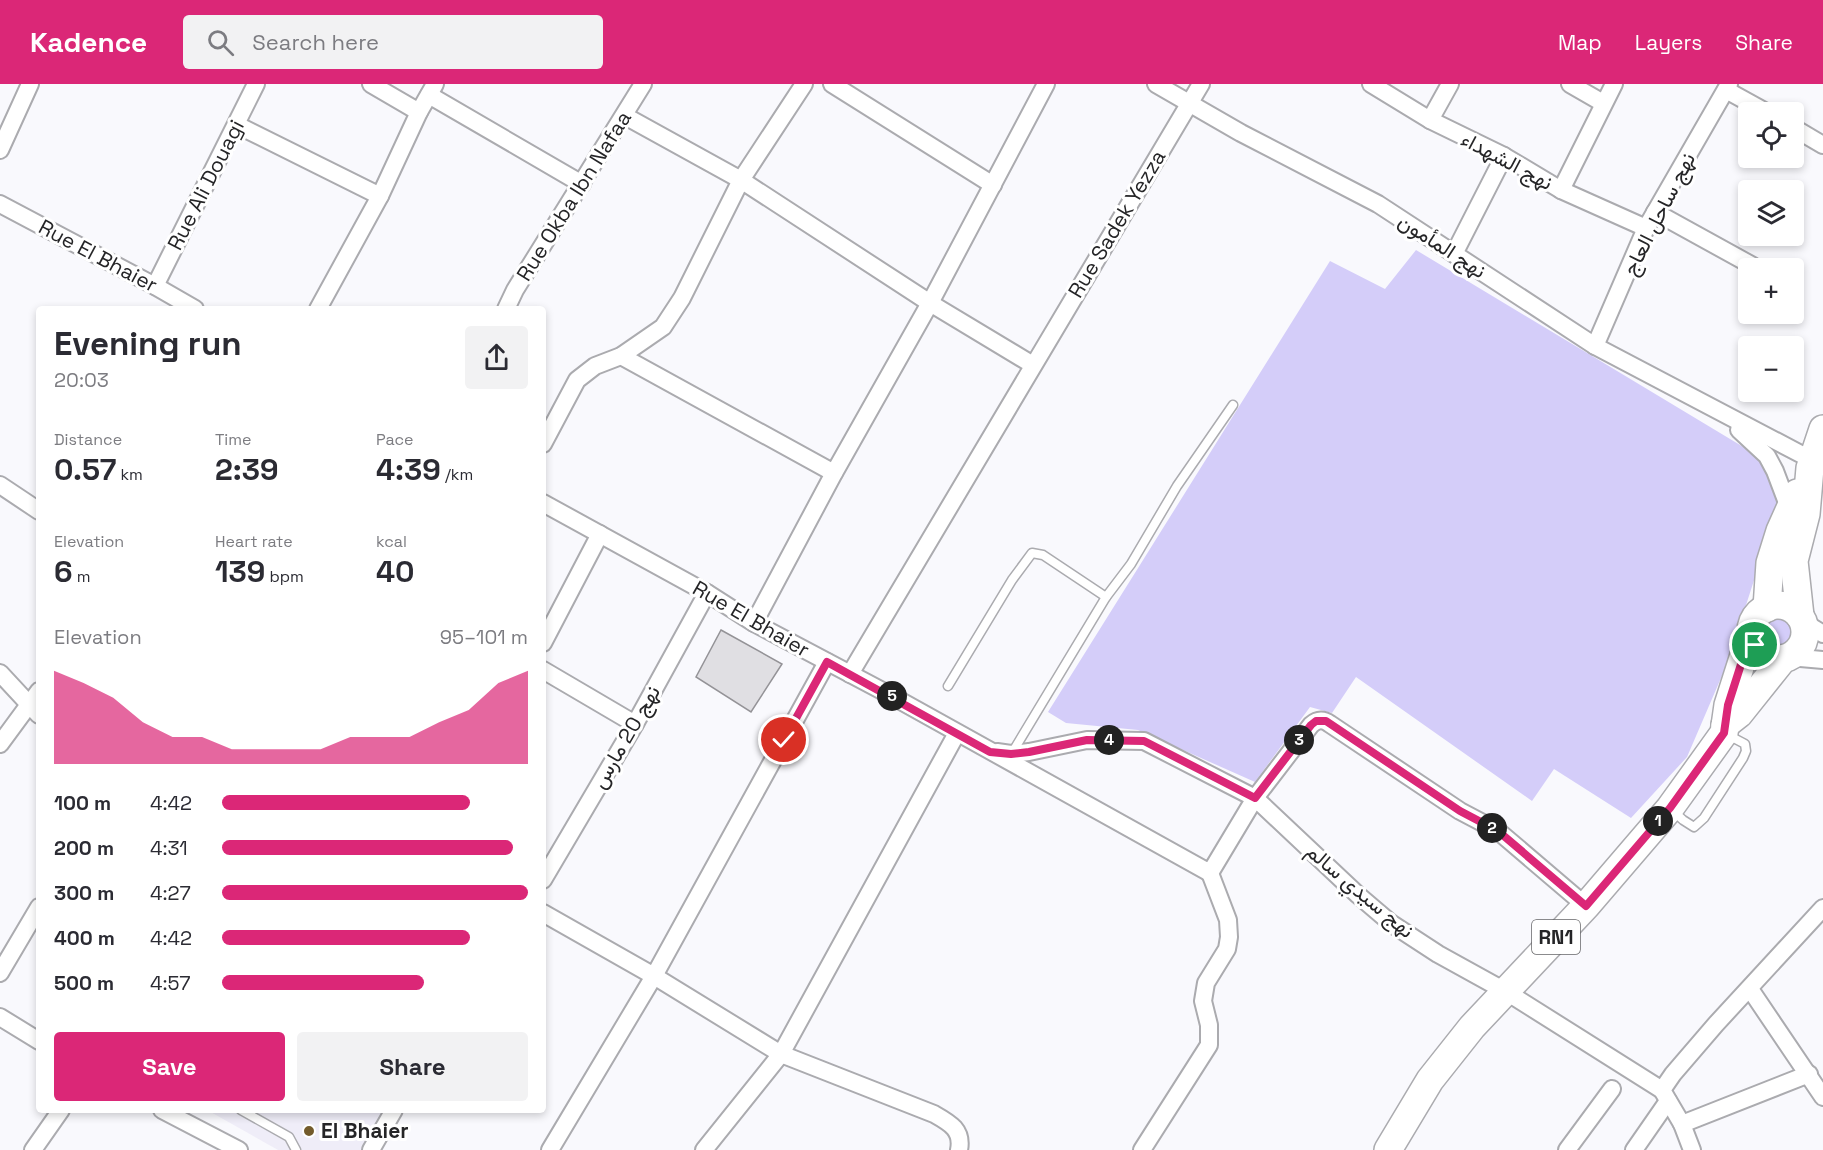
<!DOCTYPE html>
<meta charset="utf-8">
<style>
body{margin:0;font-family:"Space Grotesk",Vazirmatn,sans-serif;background:#f2f2f3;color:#2b2b33;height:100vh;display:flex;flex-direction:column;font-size:22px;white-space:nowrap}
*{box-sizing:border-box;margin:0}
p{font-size:20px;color:#7c7c81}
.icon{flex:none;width:33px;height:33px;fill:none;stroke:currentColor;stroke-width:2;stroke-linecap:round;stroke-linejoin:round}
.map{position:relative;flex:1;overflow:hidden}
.panel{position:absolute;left:36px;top:222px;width:510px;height:807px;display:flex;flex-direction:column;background:#fff;border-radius:6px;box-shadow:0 3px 9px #0003}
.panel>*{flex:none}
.tools{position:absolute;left:1738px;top:18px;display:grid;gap:12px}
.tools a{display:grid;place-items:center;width:66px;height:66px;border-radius:6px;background:#fff;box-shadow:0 3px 9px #0003;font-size:30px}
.pin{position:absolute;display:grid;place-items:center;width:51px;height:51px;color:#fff;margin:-26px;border:3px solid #fff;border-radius:50%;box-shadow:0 2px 6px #0007}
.km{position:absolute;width:30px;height:30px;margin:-15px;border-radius:50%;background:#222;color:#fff;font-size:16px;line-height:30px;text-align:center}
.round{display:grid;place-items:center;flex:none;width:63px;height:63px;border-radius:6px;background:#f2f2f3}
.overview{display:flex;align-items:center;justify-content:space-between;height:102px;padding:0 18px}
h1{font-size:33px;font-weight:800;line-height:45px}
.stats{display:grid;grid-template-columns:repeat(3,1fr);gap:9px;height:102px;padding:6px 18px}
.stats div{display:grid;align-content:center}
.stats b{font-size:30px;font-weight:800}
.stats small{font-size:16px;font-weight:400}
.stats p{font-size:16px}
.chart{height:168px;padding:12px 18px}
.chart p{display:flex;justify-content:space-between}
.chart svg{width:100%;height:108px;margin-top:6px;fill:#db2777;opacity:.7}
.button{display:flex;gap:12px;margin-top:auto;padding:12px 18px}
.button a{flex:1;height:69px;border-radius:6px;background:#db2777;color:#fff;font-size:24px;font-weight:800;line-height:69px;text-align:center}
.button a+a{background:#f2f2f3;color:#2b2b33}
ul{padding:0 18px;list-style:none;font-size:20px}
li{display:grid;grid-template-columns:96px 72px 1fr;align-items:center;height:45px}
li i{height:15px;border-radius:8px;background:#db2777}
header{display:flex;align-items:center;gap:36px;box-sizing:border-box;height:84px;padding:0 30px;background:#db2777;color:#fff}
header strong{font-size:28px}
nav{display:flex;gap:33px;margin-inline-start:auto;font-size:21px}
.search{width:420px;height:54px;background:#f2f2f3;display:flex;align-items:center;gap:15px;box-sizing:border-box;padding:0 21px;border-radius:6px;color:#7c7c81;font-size:22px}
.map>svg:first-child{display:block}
</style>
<header>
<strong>Kadence</strong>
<div class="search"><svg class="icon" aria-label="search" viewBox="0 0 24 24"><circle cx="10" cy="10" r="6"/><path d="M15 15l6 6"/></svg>Search here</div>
<nav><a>Map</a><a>Layers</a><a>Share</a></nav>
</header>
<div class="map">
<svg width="1823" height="1066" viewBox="0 0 1823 1066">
<rect width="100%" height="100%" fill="#f9f9fd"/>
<path fill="#efedf8" d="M207 1026H384L362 1066H278Z"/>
<g fill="#d4cdf9">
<path d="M1416 166 1760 373 1778 422 1727 580 1687 673 1631 734 1554 685 1532 717 1356 593 1332 629 1310 623 1255 698 1138 646 1066 639 1048 628 1330 177 1385 205Z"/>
<circle cx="1779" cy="549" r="16"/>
</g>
<path fill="#e0dfe3" stroke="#949397" stroke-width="1.5" d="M721 546 782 580 751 628 696 593Z"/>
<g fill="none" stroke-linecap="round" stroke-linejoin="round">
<g stroke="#ababaf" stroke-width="11">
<g id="service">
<path d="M948 602 1012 496 1032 469 1043 471 1106 513"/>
<path d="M1012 669 1106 513 1131 480 1177 402 1233 321"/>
<path d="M1672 726 1683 736 1694 743 1704 734 1743 674 1746 667 1745 660 1728 651"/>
<path d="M241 1026 289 1053 296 1066"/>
</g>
</g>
<g stroke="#ababaf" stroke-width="20">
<g id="minor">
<path d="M371 0 419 28"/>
<path d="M832 0 993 101"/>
<path d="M1156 0 1241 49 1378 120 1595 262 1812 376"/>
<path d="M1371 0 1430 36 1504 72 1561 106 1646 144"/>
<path d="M1570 0 1603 19"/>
<path d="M1726 6 1766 28"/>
<path d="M429 11 582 100"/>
<path d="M625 32 741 96 804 0"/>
<path d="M1430 36 1450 0"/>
<path d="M237 41 380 112"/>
<path d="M1794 44 1823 61"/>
<path d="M0 66 30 0"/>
<path d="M1561 106 1614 0"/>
<path d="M0 120 155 202 195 225"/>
<path d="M1655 128 1753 182"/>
<path d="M1454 170 1504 72"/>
<path d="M155 202 256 0"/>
<path d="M318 225 380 112 419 28 435 0"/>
<path d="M506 225 515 206 643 0"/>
<path d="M1595 262 1646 144 1729 0"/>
<path d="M621 272 834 389"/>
<path d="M1739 346 1767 372 1775 387 1789 424"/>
<path d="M543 360 577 296 595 282 621 272 663 243 682 214 741 96 930 219 1033 281"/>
<path d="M0 401 39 427"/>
<path d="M543 419 707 509 754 539 890 611 1210 789 1255 714 1311 641C1318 635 1323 635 1330 640L1460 727 1498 747 1586 822"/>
<path d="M1802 537 1823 550"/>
<path d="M754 539 834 389 930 219 1046 0"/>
<path d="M543 559 600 450"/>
<path d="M1789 573 1823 576"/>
<path d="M543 586 635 640"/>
<path d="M0 589 39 631"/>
<path d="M850 590 1201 0"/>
<path d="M0 660 39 607"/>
<path d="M997 668 1011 670 1029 668 1087 656 1144 657 1255 714 1358 811 1392 840 1438 870 1505 907 1662 1006"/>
<path d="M543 796 635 640 707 509"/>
<path d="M543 829 654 892 781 970 934 1030C950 1039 963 1046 959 1066"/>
<path d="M0 889 39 823"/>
<path d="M1750 905 1823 1013"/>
<path d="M0 933 39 957"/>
<path d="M162 1026 239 1066"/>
<path d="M1682 1040 1809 990"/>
<path d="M33 1066 61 1026"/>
<path d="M371 1066 394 1026"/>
<path d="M550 1066 654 892 827 578"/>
<path d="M704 1066 781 970 957 649"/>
<path d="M1142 1066 1209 961V941L1203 917 1206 899 1227 865 1229 853 1228 836 1210 789"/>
<path d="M1567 1066 1612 1005"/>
<path d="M1634 1066 1668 1017"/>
<path d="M1692 1066 1682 1040 1662 1006 1673 990 1716 940 1823 824"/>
</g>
</g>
<g stroke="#ababaf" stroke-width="30">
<g id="primary">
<circle cx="1778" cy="548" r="27"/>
<path d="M1767 524 1770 479 1780 447 1797 409"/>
<path d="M1800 532 1794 477 1806 430 1810 384 1823 345"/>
<path d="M1725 641 1739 630 1783 575"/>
<path d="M1388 1066 1430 996 1472 943 1586 822 1670 724 1724 649 1728 621 1752 546"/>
</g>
</g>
<use href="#service" stroke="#fff" stroke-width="8"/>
<use href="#minor" stroke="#fff" stroke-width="16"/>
<use href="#primary" stroke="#fff" stroke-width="27"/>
</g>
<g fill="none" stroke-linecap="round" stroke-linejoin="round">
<g stroke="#fff" stroke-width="12">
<path id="route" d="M784 656 827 578 990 668 1011 670 1029 668 1087 656 1144 657 1255 714 1311 641 1316 637H1326L1460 727 1498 747 1586 822 1670 724 1724 649 1728 621 1752 546 1755 561"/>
</g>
<use href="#route" stroke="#db2777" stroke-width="8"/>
</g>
<circle fill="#735b2c" stroke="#fff" stroke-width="2" cx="309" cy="1047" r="6"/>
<g text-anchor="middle" stroke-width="6" stroke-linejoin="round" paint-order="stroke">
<rect fill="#fff" stroke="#666668" stroke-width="1.5" x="1532" y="836" width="48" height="34" rx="4.5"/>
<g font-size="20" font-weight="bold" fill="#252527">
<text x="1556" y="860">RN1</text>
</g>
<g font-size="21" fill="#252527" stroke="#fff">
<text transform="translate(1507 77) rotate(28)" y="7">نهج الشهداء</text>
<text transform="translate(206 101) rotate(-63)" y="7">Rue Ali Douagi</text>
<text transform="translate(574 112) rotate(-58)" y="7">Rue Okba Ibn Nafaa</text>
<text transform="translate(1659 130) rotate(-63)" y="7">نهج ساحل العاج</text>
<text transform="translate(1117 140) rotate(-59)" y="7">Rue Sadek Yezza</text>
<text transform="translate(1442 162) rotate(33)" y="7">نهج المأمون</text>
<text transform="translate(98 172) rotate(28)" y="7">Rue El Bhaier</text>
<text transform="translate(751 535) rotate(30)" y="7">Rue El Bhaier</text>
<text transform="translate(626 653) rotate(-60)" y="7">نهج 20 مارس</text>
<text transform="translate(1360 807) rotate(40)" y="7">نهج سيدي سالم</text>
</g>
<g font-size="21" font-weight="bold" fill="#252527" stroke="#fff" text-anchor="start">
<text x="321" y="1054">El Bhaier</text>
</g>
</g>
</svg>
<div class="tools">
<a><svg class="icon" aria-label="locate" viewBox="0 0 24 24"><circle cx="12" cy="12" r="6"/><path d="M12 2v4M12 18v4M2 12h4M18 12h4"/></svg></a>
<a><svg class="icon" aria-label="layers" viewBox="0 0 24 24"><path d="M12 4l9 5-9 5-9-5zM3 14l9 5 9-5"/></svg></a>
<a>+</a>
<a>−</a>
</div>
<div class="pin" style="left:1755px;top:561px;background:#1e9e55"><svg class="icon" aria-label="arrive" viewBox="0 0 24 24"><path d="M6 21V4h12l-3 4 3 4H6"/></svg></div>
<div class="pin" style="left:784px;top:656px;background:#d93025"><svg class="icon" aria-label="check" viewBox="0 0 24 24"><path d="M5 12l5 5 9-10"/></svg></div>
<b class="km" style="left:1658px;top:737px">1</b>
<b class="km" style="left:1492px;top:744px">2</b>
<b class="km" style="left:1299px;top:656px">3</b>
<b class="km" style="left:1109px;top:656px">4</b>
<b class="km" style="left:892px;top:612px">5</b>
<section class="panel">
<div class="overview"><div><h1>Evening run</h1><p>20:03</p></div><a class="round"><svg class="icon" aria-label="share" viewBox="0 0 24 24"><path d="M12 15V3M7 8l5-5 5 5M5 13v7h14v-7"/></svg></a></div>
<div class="stats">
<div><p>Distance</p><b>0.57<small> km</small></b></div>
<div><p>Time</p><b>2:39</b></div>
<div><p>Pace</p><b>4:39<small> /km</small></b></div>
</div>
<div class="stats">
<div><p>Elevation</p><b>6<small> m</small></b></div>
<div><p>Heart rate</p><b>139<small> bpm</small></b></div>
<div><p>kcal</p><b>40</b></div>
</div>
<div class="chart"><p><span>Elevation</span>95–101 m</p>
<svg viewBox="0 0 160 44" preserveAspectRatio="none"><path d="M0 44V6L10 11L20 17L30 27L40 33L50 33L60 38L70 38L80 38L90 38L100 33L110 33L120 33L130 27L140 22L150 11L160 6V44z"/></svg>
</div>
<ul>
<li><b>100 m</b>4:42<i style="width:81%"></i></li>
<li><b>200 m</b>4:31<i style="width:95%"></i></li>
<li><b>300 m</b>4:27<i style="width:100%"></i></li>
<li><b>400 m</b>4:42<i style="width:81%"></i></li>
<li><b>500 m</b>4:57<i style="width:66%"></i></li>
</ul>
<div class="button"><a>Save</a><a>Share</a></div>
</section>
</div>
